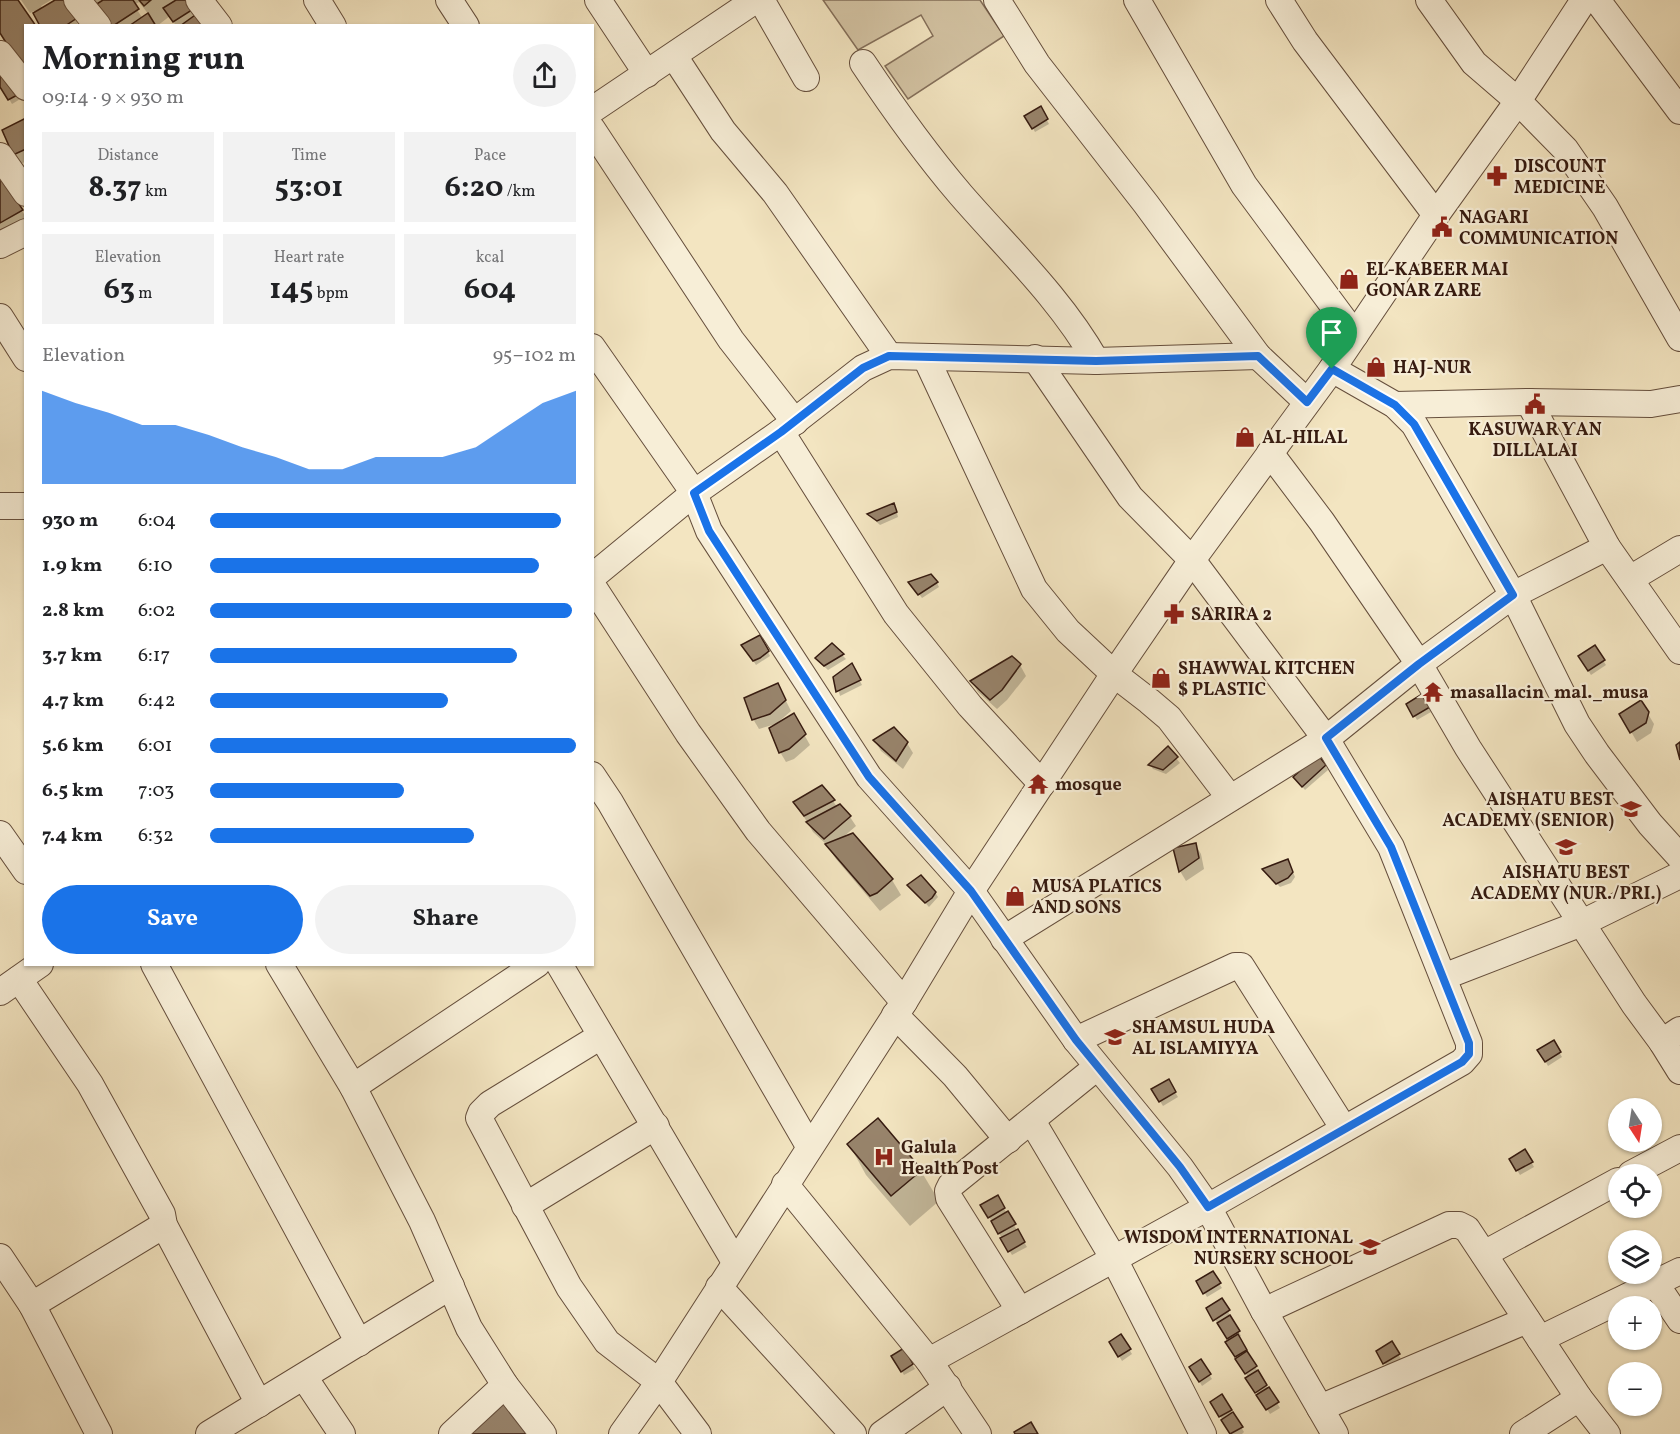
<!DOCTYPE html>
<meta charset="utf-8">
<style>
body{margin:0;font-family:Vollkorn,serif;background:#f2f2f2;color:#202124;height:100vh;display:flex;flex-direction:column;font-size:22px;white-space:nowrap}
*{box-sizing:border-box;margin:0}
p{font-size:20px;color:#757577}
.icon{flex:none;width:33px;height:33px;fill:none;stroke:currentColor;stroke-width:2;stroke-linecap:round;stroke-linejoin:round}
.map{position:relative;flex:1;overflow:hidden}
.panel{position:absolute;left:24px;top:24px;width:570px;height:942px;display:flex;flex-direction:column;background:#fff;border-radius:0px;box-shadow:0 2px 4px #0004}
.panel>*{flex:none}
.needle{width:39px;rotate:168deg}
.buttons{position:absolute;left:1608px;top:1098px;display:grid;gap:12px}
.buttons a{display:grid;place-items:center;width:54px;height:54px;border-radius:50%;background:#fff;box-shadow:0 2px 4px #0004;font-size:30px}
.pin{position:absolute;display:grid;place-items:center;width:51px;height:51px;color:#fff;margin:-62px -26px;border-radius:50% 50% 50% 0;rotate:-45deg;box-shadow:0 0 6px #0007}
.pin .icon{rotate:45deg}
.round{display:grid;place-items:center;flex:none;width:63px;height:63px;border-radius:32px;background:#f2f2f2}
.summary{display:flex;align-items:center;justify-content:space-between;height:102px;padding:0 18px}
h1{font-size:33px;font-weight:700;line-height:45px}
.figures{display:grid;grid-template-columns:repeat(3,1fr);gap:9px;height:102px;padding:6px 18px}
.figures div{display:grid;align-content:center;border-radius:0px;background:#f2f2f2;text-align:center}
.figures b{font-size:30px;font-weight:700}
.figures small{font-size:16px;font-weight:400}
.figures p{font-size:16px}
.chart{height:168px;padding:12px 18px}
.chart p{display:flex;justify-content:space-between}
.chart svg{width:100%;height:108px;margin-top:6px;fill:#1a73e8;opacity:.7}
.action{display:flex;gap:12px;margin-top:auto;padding:12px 18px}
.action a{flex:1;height:69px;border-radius:36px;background:#1a73e8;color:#fff;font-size:24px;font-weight:700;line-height:69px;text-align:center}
.action a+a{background:#f2f2f2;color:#202124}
ul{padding:0 18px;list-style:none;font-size:20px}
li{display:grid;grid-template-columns:96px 72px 1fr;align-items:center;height:45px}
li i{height:15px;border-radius:8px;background:#1a73e8}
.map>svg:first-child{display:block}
</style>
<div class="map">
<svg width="1680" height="1434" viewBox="0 0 1680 1434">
<rect width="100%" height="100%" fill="#f3e5c1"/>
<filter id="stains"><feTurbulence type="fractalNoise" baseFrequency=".00333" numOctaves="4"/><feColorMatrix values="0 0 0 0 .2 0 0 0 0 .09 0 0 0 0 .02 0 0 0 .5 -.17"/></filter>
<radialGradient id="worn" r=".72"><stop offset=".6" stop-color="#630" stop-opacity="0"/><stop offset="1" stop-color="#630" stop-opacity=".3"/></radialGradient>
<path fill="#d3c3a3" stroke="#846f5a" stroke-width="1.5" d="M823 0H980L1004 36 908 99 885 66 933 36 921 15 858 50Z"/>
<g fill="#0003" fill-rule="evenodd">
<path d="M21 0H51L41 6 43 9 58 0H64L79 26H42L34 11 30 13Z"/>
<path d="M89 0H188L204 26H176L170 16 157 26H109ZM139 2 149 15 143 19 134 5Z"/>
<path d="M0 76 22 98 12 104 0 84Z"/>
<path d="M1040 108 1049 124 1035 132 1026 116Z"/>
<path d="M26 120V161L21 164 15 154Z"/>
<path d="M0 178 26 217V236L0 251Z"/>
<path d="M896 509 898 517 880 525 869 515Z"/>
<path d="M937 583 939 587 922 598 913 586Z"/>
<path d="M760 637 770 656 756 665 746 650Z"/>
<path d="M832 645 846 659 828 670 816 659Z"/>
<path d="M1594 647 1606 665 1591 675 1580 657Z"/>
<path d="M1012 658 1020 665 1026 676 1007 700 997 709 978 692 972 682Z"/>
<path d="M852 666 862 685 840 696 835 678Z"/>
<path d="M783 695 791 711 776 724 759 729 753 719Z"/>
<path d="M1422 696 1431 712 1417 720 1408 704Z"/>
<path d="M1641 702 1654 724 1651 733 1637 742 1621 714Z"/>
<path d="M793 715 810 745 794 759 786 762 780 752Z"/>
<path d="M875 741 907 743 913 753 903 769 881 751Z"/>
<path d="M1168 748 1180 763 1166 774 1153 769 1150 765Z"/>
<path d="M1325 765 1328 770 1305 790 1295 778Z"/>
<path d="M833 801 837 807 850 817 856 826 841 839 892 880 901 895 880 911 836 859 827 845 813 832 795 802Z"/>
<path d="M1195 844 1201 854 1204 869 1186 881 1180 871 1175 849Z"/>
<path d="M1290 865 1295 877 1291 883 1280 887 1267 874Z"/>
<path d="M909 885 935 892 938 897 929 907Z"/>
<path d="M1553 1042 1562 1057 1548 1066 1539 1050Z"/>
<path d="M1168 1081 1178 1097 1163 1106 1153 1090Z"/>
<path d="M849 1144 921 1171 939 1201 910 1226 866 1175Z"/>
<path d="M1525 1151 1534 1167 1520 1175 1511 1160Z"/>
<path d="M997 1197 1027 1247 1012 1255 982 1205Z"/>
<path d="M1212 1273 1222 1288 1207 1297 1198 1281Z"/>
<path d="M1222 1300 1241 1336 1238 1338 1280 1408 1270 1414 1227 1342 1230 1341 1208 1309Z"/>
<path d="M1121 1336 1132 1354 1122 1361 1111 1342Z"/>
<path d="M1392 1343 1401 1359 1387 1367 1378 1352Z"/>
<path d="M903 1350 915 1369 904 1375 893 1357Z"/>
<path d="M1201 1361 1212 1379 1202 1386 1191 1367Z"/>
<path d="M1222 1396 1244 1432 1242 1434H1231L1212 1403Z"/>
</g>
<g fill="#98846c" stroke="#361b10" stroke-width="1.5">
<path d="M0 0H18L36 26H26V66L22 68 0 33Z"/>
<path d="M55 0H66L77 18 65 26H40L33 13Z"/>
<path d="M103 0H133L139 9 113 26H108L95 5Z"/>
<path d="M139 0H151L144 6Z"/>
<path d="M176 0H190L195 8 173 22 163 8Z"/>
<path d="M148 13 156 26H129Z"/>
<path d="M198 13 204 22 200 26H180Z"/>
<path d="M0 74 21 93 8 100 0 87Z"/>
<path d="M1041 106 1048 119 1032 129 1024 116Z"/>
<path d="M26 118V149L13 155 2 130Z"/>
<path d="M0 176 23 210 0 223Z"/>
<path d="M894 503 897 512 877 521 867 514Z"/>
<path d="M931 574 938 582 918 595 908 582Z"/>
<path d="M760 635 769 651 760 658 753 661 741 645Z"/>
<path d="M832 643 844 654 824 666 815 658Z"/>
<path d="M1595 645 1605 660 1588 671 1578 656Z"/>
<path d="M1012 656 1021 664 1002 690 990 700 970 681Z"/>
<path d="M852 663 861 680 836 692 833 677Z"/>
<path d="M778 683 786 700 770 714 752 720 744 698Z"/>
<path d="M1422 694 1430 707 1413 717 1406 704Z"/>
<path d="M1641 700 1649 712 1646 723 1630 733 1619 714Z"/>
<path d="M794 713 806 734 789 749 779 753 769 728Z"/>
<path d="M894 727 908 742 896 761 873 740Z"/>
<path d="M1680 742V760L1676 745Z"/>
<path d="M1168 746 1178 757 1163 770 1148 765Z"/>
<path d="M1318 755 1326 765 1302 787 1293 777Z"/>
<path d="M822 785 835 800 804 816 793 802Z"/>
<path d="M840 804 851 816 824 839 806 822Z"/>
<path d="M853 833 893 879 877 893 870 896 825 844Z"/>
<path d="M1196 843 1199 858 1179 872 1173 848Z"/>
<path d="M1288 859 1293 872 1288 878 1276 884 1262 869Z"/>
<path d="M921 875 936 892 932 898 925 903 907 885Z"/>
<path d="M1554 1040 1561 1052 1545 1062 1537 1050Z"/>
<path d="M1169 1079 1176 1092 1159 1102 1151 1089Z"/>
<path d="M878 1118 922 1170 891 1196 847 1144Z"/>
<path d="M1525 1149 1533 1162 1516 1171 1509 1159Z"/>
<path d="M998 1195 1005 1208 988 1218 980 1205Z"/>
<path d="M1008 1211 1016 1224 998 1234 991 1221Z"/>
<path d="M1018 1229 1025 1242 1008 1252 1000 1238Z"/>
<path d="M1213 1271 1221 1283 1203 1294 1196 1281Z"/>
<path d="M1222 1298 1230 1310 1213 1321 1206 1308Z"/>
<path d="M1230 1315 1240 1331 1227 1339 1217 1323Z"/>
<path d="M1121 1334 1131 1349 1118 1357 1109 1342Z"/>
<path d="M1238 1334 1247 1350 1235 1357 1225 1342Z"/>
<path d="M1392 1341 1400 1354 1383 1364 1376 1351Z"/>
<path d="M904 1348 913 1364 901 1372 891 1356Z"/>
<path d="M1247 1351 1257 1366 1245 1374 1235 1359Z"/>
<path d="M1201 1359 1211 1374 1199 1382 1189 1367Z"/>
<path d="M1258 1370 1267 1385 1255 1393 1245 1378Z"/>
<path d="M1269 1387 1279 1402 1266 1410 1256 1395Z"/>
<path d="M1222 1394 1232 1410 1219 1417 1210 1402Z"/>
<path d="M501 1399 528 1430 525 1434H466Z"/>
<path d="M1233 1412 1243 1427 1230 1434 1221 1420Z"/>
<path d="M1031 1422 1038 1434H1015L1014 1432Z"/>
</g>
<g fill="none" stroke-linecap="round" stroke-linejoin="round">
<g stroke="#654e3c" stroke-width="28">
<g id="minor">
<path d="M77 0 98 26"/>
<path d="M199 0 219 26"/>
<path d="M317 0 333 26"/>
<path d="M449 0 466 26"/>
<path d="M598 0 647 74"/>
<path d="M759 0 763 3 806 78"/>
<path d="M997 0 1037 64 1146 204 1258 356 1307 402"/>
<path d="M1137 0 1244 185 1355 335"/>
<path d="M1279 0 1305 41 1436 215"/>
<path d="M1429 0 1474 63 1518 101 1565 149 1605 207 1680 338"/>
<path d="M1597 0 1680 111"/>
<path d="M0 54 26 87"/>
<path d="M674 56 723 131 775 193 889 356"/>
<path d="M863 63C893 108 925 153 961 195 1007 248 1061 299 1096 361"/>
<path d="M592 110 754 1 758 0"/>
<path d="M592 129 731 340 795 422"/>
<path d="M0 156 26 193"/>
<path d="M0 245 26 232"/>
<path d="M0 317 26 358"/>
<path d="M592 347 694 493 709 531 869 777 971 891 1076 1040 1180 1167 1208 1207 1264 1311 1335 1434"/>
<path d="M926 358 1034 589 1068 631 1114 674 1149 701 1169 718 1230 798"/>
<path d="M1332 369 1395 405 1414 424 1513 595 1577 724 1597 754 1650 824 1680 857"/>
<path d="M1529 402 1607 547 1680 651"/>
<path d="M1395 405 1529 402 1651 404 1680 399"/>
<path d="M781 432 896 614 970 706 1042 784"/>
<path d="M1270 453 1322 522 1419 664 1468 748 1634 1004 1662 1042 1680 1071"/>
<path d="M0 506H26"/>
<path d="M592 577 694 493 781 432 863 368 889 356 1096 361 1258 356"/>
<path d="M1630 579 1680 549"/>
<path d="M592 585 688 733 758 831 904 1002"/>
<path d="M592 775 610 802 809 1146"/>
<path d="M0 834 26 871"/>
<path d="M1004 939 1326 739 1419 664 1513 595 1607 547"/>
<path d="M154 964 359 1343"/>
<path d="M279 964 353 1087 422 1221 469 1328 505 1385 543 1434"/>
<path d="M559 964 735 1262"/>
<path d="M1443 977 1582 923 1680 875"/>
<path d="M19 979 90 1084 162 1214 164 1225 259 1404"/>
<path d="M0 992 40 964"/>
<path d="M895 1015 955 1076 1008 1140"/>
<path d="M601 1036 490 1104 481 1113 479 1118 569 1287 607 1342 659 1382 698 1434"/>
<path d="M1076 1040 1235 966H1241L1344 1129"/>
<path d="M1662 1042 1680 1030"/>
<path d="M353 1087 537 964"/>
<path d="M1032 1121 1114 1259 1203 1434"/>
<path d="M1631 1174 1680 1148"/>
<path d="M785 1184 929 1361 978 1434"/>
<path d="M525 1206 656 1126"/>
<path d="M1484 1254 1618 1181"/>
<path d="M0 1257 32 1305 99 1434"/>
<path d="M1655 1283 1680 1320"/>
<path d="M719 1287 853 1434"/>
<path d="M32 1305 164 1225"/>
<path d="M1020 1311 949 1198 948 1191 951 1185 1097 1067"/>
<path d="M1264 1311 1449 1225H1459L1467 1229 1579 1398 1607 1434"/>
<path d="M1540 1339 1680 1271"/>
<path d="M929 1361 1208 1207 1462 1062 1469 1054V1043L1391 847 1326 739 1192 560 1130 497 1035 358"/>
<path d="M304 1377 342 1434"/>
<path d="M1320 1408 1527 1320"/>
<path d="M209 1434 451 1286"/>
<path d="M452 1434 505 1385"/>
<path d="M622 1434 659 1382 904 1002 971 891 1114 674 1192 560 1332 369 1436 215 1518 101 1584 0"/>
<path d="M882 1434 948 1387"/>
<path d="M1523 1434 1579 1398"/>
</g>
</g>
<use href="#minor" stroke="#f7eed7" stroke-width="26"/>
</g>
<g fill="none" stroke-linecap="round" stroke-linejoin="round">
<g stroke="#fff" stroke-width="12">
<path id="route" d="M889 356 1096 361 1258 356 1307 402 1332 369 1395 405 1414 424 1513 595 1419 664 1326 738 1391 847 1469 1043V1054L1462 1062 1208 1207 1180 1167 1076 1040 971 891 869 777 709 531 694 493 781 432 863 368Z"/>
</g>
<use href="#route" stroke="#1a73e8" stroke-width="8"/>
</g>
<defs>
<g id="pharmacy-bare" transform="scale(1.62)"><path d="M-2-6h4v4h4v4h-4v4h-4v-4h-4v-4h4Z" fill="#8f2418" stroke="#f7eed7" stroke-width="2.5" paint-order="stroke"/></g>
<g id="civic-bare" transform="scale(1.62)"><path d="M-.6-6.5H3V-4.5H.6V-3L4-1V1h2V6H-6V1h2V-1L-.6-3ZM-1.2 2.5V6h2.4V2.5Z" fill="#8f2418" stroke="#f7eed7" stroke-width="2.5" paint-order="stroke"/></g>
<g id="shop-bare" transform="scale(1.62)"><path d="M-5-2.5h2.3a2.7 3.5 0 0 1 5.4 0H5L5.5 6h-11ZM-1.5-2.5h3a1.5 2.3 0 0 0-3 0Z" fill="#8f2418" stroke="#f7eed7" stroke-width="2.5" paint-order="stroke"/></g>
<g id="temple-bare" transform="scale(1.62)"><path d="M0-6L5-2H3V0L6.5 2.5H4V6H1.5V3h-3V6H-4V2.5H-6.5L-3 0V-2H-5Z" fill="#8f2418" stroke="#f7eed7" stroke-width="2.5" paint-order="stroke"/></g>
<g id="school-bare" transform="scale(1.62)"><path d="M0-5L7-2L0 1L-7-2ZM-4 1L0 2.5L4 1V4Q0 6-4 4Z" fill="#8f2418" stroke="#f7eed7" stroke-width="2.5" paint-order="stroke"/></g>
<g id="hospital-bare" transform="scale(1.62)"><path d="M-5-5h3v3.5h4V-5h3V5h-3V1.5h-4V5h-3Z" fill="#8f2418" stroke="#f7eed7" stroke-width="2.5" paint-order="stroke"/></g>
</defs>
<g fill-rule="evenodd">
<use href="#pharmacy-bare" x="1497" y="176"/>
<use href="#civic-bare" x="1442" y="227"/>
<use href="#shop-bare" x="1349" y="279"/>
<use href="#shop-bare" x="1376" y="367"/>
<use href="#civic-bare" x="1535" y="404"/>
<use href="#shop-bare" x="1245" y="437"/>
<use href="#pharmacy-bare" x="1174" y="614"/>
<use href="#shop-bare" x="1161" y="678"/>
<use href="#temple-bare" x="1433" y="692"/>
<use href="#temple-bare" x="1038" y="784"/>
<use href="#school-bare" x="1631" y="809"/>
<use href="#school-bare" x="1566" y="847"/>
<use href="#shop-bare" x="1015" y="896"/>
<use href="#school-bare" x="1115" y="1037"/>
<use href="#hospital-bare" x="884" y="1157"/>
<use href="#school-bare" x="1370" y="1247"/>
</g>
<g text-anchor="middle" stroke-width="4.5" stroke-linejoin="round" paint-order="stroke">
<g font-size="18" font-weight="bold" fill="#361b10" stroke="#f7eed7" text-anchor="start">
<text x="1514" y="172">DISCOUNT<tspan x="1514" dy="21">MEDICINE</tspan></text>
<text x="1459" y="223">NAGARI<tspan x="1459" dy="21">COMMUNICATION</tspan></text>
<text x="1366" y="275">EL-KABEER MAI<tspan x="1366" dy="21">GONAR ZARE</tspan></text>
<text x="1393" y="373">HAJ-NUR</text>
<text x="1535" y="435" text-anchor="middle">KASUWAR ƳAN<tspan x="1535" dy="21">DILLALAI</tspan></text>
<text x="1262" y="443">AL-HILAL</text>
<text x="1191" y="620">SARIRA 2</text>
<text x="1178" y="674">SHAWWAL KITCHEN<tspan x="1178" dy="21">$ PLASTIC</tspan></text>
<text x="1450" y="698">masallacin_mal._musa</text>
<text x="1055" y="790">mosque</text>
<text x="1614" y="805" text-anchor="end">AISHATU BEST<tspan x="1614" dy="21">ACADEMY (SENIOR)</tspan></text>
<text x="1566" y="878" text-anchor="middle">AISHATU BEST<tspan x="1566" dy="21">ACADEMY (NUR./PRI.)</tspan></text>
<text x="1032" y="892">MUSA PLATICS<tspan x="1032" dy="21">AND SONS</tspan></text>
<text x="1132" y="1033">SHAMSUL HUDA<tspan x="1132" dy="21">AL ISLAMIYYA</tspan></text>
<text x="901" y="1153">Galula<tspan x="901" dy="21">Health Post</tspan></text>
<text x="1353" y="1243" text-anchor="end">WISDOM INTERNATIONAL<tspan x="1353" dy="21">NURSERY SCHOOL</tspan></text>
</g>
</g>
<rect width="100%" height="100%" filter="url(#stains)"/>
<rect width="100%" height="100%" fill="url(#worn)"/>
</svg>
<div class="buttons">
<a><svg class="needle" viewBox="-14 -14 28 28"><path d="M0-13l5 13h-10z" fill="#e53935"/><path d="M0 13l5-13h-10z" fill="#757577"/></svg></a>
<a><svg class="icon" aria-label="locate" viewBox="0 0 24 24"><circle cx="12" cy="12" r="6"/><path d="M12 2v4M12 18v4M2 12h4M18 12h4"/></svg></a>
<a><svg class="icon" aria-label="layers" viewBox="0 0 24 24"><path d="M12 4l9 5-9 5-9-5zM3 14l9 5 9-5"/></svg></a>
<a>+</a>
<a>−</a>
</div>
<div class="pin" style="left:1332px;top:369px;background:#1e9e55"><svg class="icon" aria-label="arrive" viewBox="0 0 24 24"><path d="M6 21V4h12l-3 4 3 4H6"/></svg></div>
<section class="panel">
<div class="summary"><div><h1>Morning run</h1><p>09:14 · 9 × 930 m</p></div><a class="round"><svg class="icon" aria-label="share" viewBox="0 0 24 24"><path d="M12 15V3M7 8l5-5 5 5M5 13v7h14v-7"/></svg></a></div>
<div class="figures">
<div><p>Distance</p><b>8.37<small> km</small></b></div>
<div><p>Time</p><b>53:01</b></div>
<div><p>Pace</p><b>6:20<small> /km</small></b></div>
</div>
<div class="figures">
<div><p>Elevation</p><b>63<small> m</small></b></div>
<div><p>Heart rate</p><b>145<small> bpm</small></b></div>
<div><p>kcal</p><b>604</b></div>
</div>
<div class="chart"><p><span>Elevation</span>95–102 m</p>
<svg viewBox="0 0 160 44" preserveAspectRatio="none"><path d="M0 44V6L10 11L20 15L30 20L40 20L50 24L60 29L70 33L80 38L90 38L100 33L110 33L120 33L130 29L140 20L150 11L160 6V44z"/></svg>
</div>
<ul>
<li><b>930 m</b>6:04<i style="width:96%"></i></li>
<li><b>1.9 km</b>6:10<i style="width:90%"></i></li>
<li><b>2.8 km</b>6:02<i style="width:99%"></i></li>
<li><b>3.7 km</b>6:17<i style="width:84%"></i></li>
<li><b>4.7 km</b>6:42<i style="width:65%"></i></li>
<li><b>5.6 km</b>6:01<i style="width:100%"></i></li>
<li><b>6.5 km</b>7:03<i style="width:53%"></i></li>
<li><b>7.4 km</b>6:32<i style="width:72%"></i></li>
</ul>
<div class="action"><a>Save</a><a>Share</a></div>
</section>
</div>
